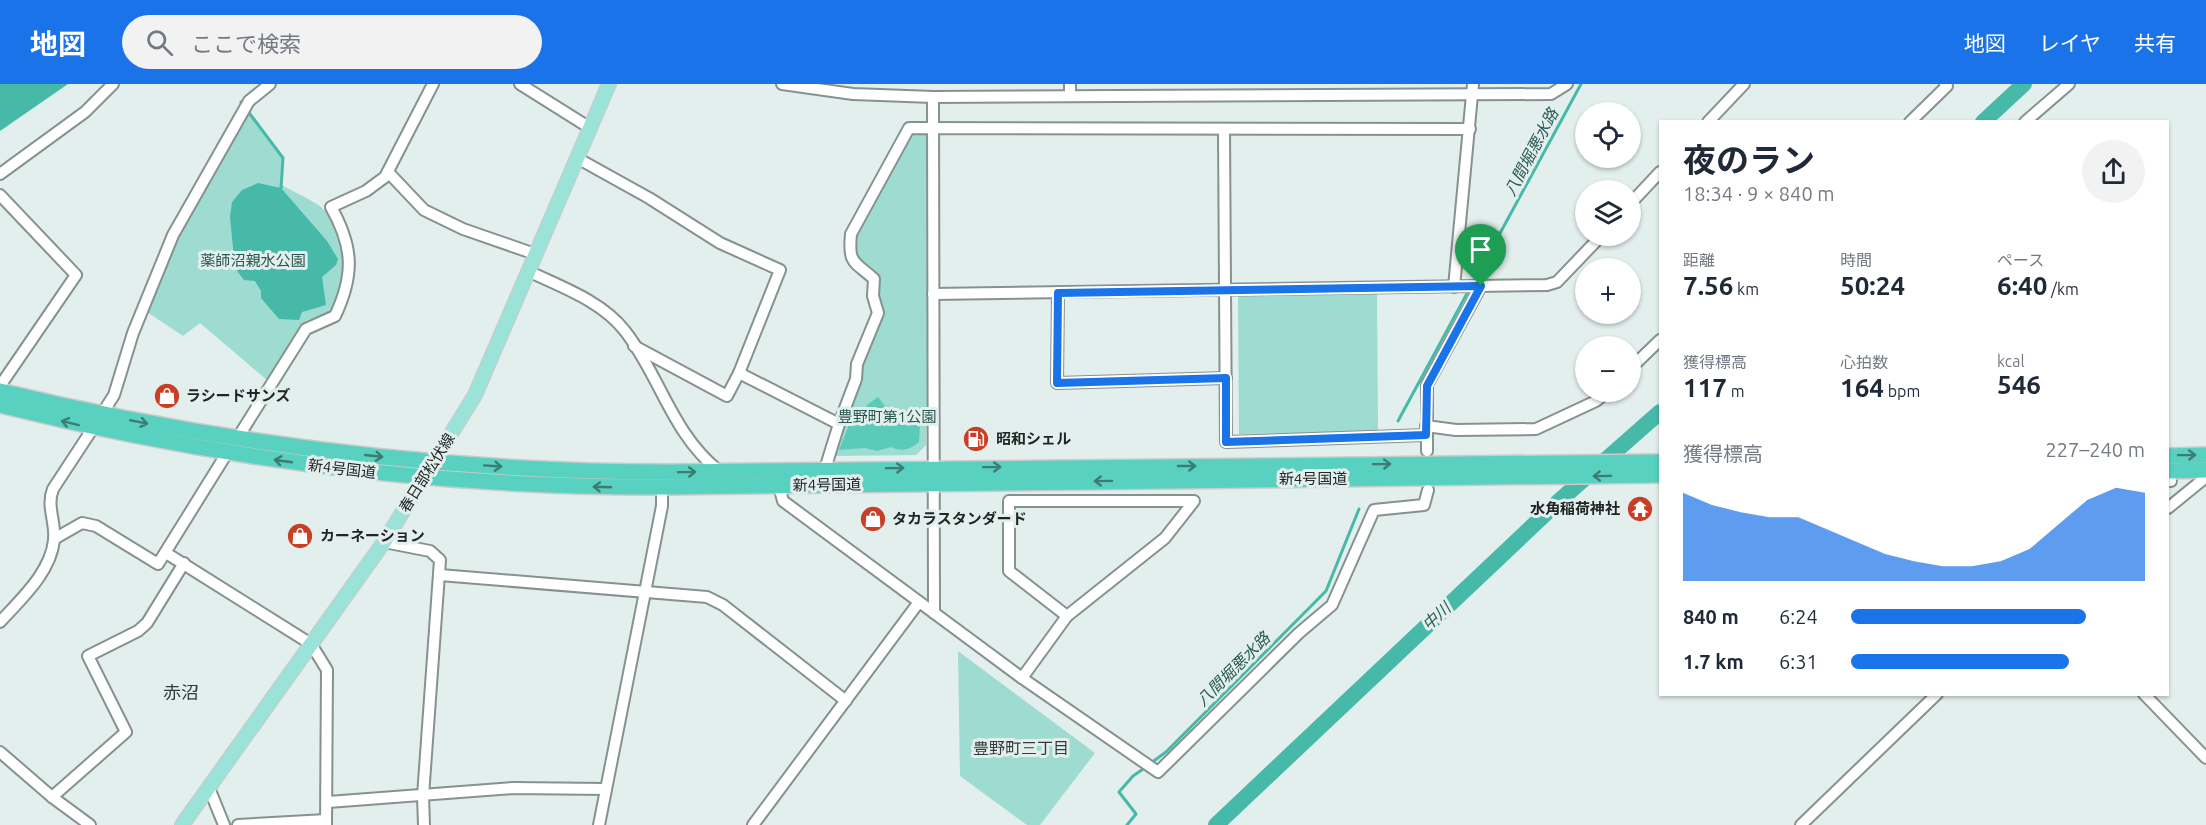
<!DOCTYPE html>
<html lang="ja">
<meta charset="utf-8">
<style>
body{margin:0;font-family:Ubuntu,"Noto Sans JP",sans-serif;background:#f2f2f3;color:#1f2937;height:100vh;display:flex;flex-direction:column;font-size:22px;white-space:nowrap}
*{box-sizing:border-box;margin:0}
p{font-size:20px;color:#747a83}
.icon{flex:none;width:33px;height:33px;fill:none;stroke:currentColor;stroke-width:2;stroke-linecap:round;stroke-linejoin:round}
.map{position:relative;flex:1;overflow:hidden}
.sheet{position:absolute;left:1659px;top:36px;width:510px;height:576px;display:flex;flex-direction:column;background:#fff;border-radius:0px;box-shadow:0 2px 4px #0004}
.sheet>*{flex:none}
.controls{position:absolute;left:1575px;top:18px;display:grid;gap:12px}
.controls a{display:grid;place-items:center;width:66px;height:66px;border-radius:50%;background:#fff;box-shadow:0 2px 4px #0004;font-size:30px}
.pin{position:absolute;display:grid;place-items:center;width:51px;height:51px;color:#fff;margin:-62px -26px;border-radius:50% 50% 50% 0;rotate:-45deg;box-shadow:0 0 6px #0007}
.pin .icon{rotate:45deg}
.round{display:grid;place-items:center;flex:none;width:63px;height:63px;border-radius:32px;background:#f2f2f3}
.summary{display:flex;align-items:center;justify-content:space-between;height:102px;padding:0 24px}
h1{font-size:33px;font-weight:700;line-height:45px}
.figures{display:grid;grid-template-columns:repeat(3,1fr);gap:9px;height:102px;padding:6px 24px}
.figures div{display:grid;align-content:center}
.figures b{font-size:26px;font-weight:700}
.figures small{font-size:16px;font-weight:400}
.figures p{font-size:16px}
.chart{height:168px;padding:12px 24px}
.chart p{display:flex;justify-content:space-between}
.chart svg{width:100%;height:108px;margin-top:6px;fill:#1a73e8;opacity:.7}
ul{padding:0 24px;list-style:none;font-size:20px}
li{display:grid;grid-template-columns:96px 72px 1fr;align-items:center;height:45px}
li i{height:15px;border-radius:8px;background:#1a73e8}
header{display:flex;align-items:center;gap:36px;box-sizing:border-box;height:84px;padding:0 30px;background:#1a73e8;color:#fff}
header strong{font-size:28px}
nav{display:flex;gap:33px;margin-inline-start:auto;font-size:21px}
.search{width:420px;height:54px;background:#f2f2f3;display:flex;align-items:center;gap:15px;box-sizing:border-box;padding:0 21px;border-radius:33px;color:#747a83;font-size:22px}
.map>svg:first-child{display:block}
</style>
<header>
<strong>地図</strong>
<div class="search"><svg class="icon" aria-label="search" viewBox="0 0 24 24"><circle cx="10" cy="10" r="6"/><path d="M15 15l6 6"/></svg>ここで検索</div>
<nav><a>地図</a><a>レイヤ</a><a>共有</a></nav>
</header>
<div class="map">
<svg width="2206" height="741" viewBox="0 0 2206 741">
<rect width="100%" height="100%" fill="#e2efed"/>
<g fill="#9edbd0">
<path d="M246 26 282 74 280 100C291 107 316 117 324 126 342 144 353 207 333 226 326 233 316 234 307 236L268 297 200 239 183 252 147 228 176 153Z"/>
<path d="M927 47 928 274 926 361 916 371 833 372C851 314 874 254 879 194L854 174C851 135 891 84 910 49Z"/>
<path d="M1377 210 1378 348 1239 350 1238 212Z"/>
<path d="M958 567 1095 669 1040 741H1027L960 692Z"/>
</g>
<path fill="#5acab9" d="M878 313 888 326 897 327 903 335 909 329 917 330 920 341 919 358C909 366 903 368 891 363L877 367 865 364 839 366 852 333 860 337 865 335 867 321Z"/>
<g fill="#47b9a9">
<path d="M0 0H68L0 47Z"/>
<path d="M258 99 281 104 327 157 338 175 336 181 322 193 326 221 302 228 299 236 279 235 261 214V207L255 197 244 196 235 184 230 133 232 118 242 106Z"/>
</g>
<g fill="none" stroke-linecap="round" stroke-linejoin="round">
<g stroke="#47b9a9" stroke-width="3">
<path d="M241 18 283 74 281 104"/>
<path d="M1473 199 1581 0"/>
<path d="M1398 337 1470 204"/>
<path d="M1151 679 1166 668 1326 507 1359 425"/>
<path d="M1217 740 1221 741"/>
<path d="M1127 741 1136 730 1119 708 1133 692 1146 683"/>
</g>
<g stroke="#47b9a9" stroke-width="16">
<path d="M1983 38 2024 0"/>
<path d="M1216 741 1559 417 1660 328"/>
</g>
<g stroke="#86928f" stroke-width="14">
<g id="minor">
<path d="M520 0 590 44"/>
<path d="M782 0 853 10 933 13 1551 10 1567 0"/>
<path d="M1070 12V0"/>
<path d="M933 13 934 529"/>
<path d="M1708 38 1744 0"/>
<path d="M1910 38 1947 2 1945 0"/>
<path d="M2025 38 2069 0"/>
<path d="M1224 46 1226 358 1426 351"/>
<path d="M577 74 649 114 720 159 780 186 739 289 727 312 634 262"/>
<path d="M388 88 424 126 463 145 535 170"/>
<path d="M0 90 85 28 113 0"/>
<path d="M0 111 76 191 0 302"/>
<path d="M1630 120 1660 88"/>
<path d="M528 187C561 203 602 217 625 247 660 292 672 350 719 387"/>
<path d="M1454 203 1473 0"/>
<path d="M1058 209 1057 299 1226 294"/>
<path d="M933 210 1547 201 1557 198 1601 152"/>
<path d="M1630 285 1660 256"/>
<path d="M739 289 839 340"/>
<path d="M102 330 114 311 133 249 173 151 249 17 270 0"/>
<path d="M1426 342 1456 346 1536 345 1596 317 1607 308"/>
<path d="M237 355 306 245 335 232C355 190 353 162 331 123L366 107 385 93 433 0"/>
<path d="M1427 367V301L1481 202"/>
<path d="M825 385 839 340 856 295 857 280 878 229 873 212 874 195C854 177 848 180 851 150L909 44 1470 45"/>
<path d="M2168 397H2171"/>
<path d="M779 402 783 417 1022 594 1158 688 1299 549 1332 521 1374 426 1424 421 1428 406"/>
<path d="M1009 417H1194L1165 454 1067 532 1009 487Z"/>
<path d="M2168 424 2206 393"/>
<path d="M54 455 82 439 96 442 158 480 227 369"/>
<path d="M384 458 430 467 440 476 423 712 424 741"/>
<path d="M166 469 311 560 327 586 326 741"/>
<path d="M440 491 707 513 723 521 846 617"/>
<path d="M0 538C21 515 51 488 54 456 56 438 46 422 53 405L93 344"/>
<path d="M1022 594 1067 532"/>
<path d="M2144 610 2206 674"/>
<path d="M0 668 52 713 90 741"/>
<path d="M209 704 224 741"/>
<path d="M52 713 126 648 88 572 138 547 147 539 184 479"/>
<path d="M328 718 513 704 606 705"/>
<path d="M238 741 326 736"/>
<path d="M599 741 662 422V403"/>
<path d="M753 741 919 518"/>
<path d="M1801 741 1937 610"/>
</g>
</g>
<g stroke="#cacbcb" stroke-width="16">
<path id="major" d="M182 741 384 458 475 311 609 0"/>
</g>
<g stroke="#cacbcb" stroke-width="18">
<g id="highway">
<path d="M0 307C220 360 445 388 672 388L1660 378"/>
<path d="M0 321C217 375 438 404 662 403L1660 391"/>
<path d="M2168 372 2206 371"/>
<path d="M2168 387 2206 386"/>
</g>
</g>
<use href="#minor" stroke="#fff" stroke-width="10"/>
<use href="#major" stroke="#9be3d9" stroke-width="14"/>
<use href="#highway" stroke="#58d1c0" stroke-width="15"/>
</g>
<defs><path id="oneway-shaft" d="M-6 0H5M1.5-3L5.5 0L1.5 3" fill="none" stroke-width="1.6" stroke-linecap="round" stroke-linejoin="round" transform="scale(1.5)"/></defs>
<g stroke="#3c7c72">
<use href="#oneway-shaft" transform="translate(139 338) rotate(11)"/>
<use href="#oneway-shaft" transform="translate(70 339) rotate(-166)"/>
<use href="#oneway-shaft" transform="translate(2187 371) rotate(-1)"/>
<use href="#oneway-shaft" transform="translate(374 372) rotate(6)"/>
<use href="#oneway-shaft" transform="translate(283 377) rotate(-172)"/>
<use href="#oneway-shaft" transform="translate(1382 380) rotate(-1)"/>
<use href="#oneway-shaft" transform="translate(493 382) rotate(4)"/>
<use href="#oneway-shaft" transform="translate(1187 382)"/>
<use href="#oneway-shaft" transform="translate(992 383) rotate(-1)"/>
<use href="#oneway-shaft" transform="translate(895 384) rotate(-1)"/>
<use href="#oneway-shaft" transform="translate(687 388) rotate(-1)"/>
<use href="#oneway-shaft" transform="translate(1602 392) rotate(179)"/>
<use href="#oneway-shaft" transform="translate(1103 397) rotate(179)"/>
<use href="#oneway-shaft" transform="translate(602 403) rotate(-178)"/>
</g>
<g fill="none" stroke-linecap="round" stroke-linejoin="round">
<g stroke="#fff" stroke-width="12">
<path id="route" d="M1481 202 1427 302 1426 351 1226 358V294L1057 299 1058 209Z"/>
</g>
<use href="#route" stroke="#1a73e8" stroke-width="8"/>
</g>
<defs>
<g id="shop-disc" transform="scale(1.35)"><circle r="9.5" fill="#c93e25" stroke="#e2efed"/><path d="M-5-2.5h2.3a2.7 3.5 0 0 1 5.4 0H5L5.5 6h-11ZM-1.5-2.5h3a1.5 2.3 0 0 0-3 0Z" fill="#fff"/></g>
<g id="fuel-disc" transform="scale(1.35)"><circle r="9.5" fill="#c93e25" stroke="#e2efed"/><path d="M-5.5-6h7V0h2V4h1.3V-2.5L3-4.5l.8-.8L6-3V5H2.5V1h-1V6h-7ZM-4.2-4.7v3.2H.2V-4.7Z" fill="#fff"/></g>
<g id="temple-disc" transform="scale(1.35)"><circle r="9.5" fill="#c93e25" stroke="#e2efed"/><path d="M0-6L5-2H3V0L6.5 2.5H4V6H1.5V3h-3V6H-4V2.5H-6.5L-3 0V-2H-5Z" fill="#fff"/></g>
</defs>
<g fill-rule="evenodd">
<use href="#shop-disc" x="167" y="312"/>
<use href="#fuel-disc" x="976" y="355"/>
<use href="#temple-disc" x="1640" y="425"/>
<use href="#shop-disc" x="873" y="435"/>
<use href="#shop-disc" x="300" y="452"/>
</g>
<g text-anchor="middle" stroke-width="6" stroke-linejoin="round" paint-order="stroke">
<g font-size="15" fill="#26564f" stroke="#e2efed">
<text x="253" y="182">薬師沼親水公園</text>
<text x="887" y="338">豊野町第1公園</text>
</g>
<g font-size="15" font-weight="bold" fill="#212625" stroke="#e2efed" text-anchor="start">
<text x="186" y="317">ラシードサンズ</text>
<text x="996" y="360">昭和シェル</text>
<text x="1620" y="430" text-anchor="end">水角稲荷神社</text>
<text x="892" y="440">タカラスタンダード</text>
<text x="320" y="457">カーネーション</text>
</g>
<g font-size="15" fill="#212625" stroke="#e2efed">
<text transform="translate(342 385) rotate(7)" y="5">新4号国道</text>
<text transform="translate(427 389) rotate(-58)" y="5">春日部松伏線</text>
<text x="1313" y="400">新4号国道</text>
<text transform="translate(827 401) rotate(-1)" y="5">新4号国道</text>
</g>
<g font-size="16" font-style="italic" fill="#2c5c54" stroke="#e2efed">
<text transform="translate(1531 68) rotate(-62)" y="6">八間堀悪水路</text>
<text transform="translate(1436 532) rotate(-43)" y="6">中川</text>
<text transform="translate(1233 585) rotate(-45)" y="6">八間堀悪水路</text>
</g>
<g font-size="16" fill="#323c3a" stroke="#e2efed">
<text x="1021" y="670">豊野町三丁目</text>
</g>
<g font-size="18" fill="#323c3a" stroke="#e2efed">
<text x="181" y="615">赤沼</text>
</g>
</g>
</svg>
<div class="controls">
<a><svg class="icon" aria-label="locate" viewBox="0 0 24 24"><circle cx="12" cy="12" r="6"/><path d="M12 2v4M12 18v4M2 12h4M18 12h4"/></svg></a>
<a><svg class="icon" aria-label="layers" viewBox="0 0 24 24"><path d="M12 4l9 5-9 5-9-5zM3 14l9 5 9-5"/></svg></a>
<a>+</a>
<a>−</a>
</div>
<div class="pin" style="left:1481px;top:202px;background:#1e9e55"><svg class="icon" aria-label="arrive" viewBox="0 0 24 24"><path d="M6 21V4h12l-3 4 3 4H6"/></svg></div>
<section class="sheet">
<div class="summary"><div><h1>夜のラン</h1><p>18:34 · 9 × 840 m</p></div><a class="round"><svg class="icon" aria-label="share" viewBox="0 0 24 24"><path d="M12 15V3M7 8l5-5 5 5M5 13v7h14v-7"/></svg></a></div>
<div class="figures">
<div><p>距離</p><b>7.56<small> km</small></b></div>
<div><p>時間</p><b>50:24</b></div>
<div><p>ペース</p><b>6:40<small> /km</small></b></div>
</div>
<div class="figures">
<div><p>獲得標高</p><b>117<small> m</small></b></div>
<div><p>心拍数</p><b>164<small> bpm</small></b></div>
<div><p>kcal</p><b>546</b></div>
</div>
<div class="chart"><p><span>獲得標高</span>227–240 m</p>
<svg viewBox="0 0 160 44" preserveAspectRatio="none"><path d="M0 44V8L10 13L20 16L30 18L40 18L50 23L60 28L70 33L80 36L90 38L100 38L110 36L120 31L130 21L140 11L150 6L160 8V44z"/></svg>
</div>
<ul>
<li><b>840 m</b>6:24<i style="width:80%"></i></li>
<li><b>1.7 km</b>6:31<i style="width:74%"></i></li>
</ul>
</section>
</div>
